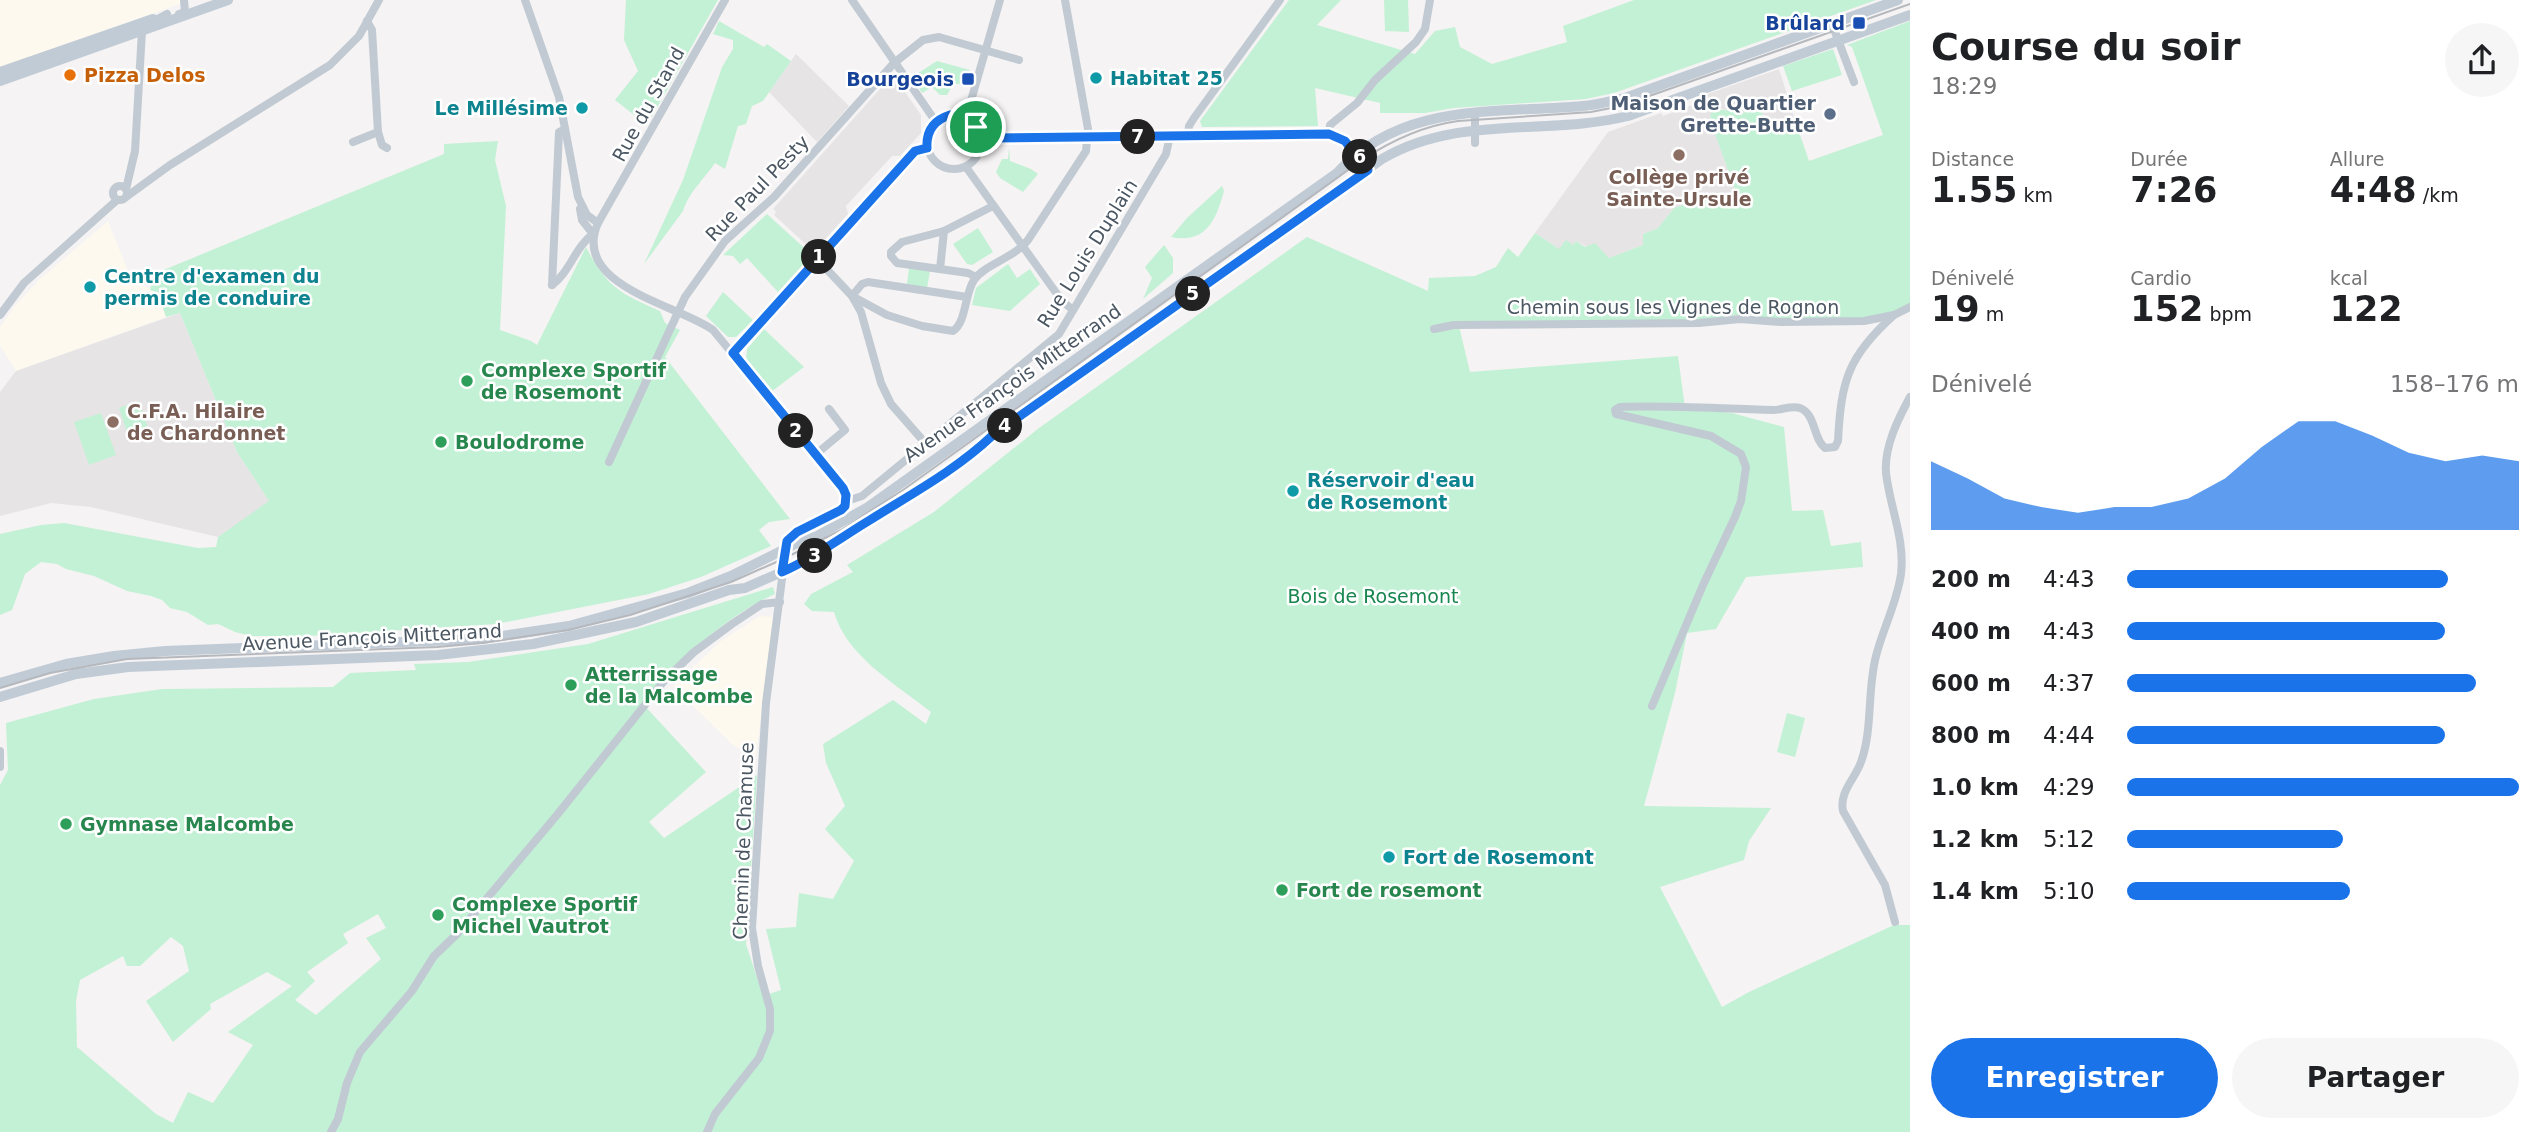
<!DOCTYPE html>
<html lang="fr">
<meta charset="utf-8">
<style>
body{margin:0;font-family:"DejaVu Sans",sans-serif;background:#f6f6f6;color:#202124;height:100vh;display:flex;flex-direction:column;font-size:26px;white-space:nowrap}
*{box-sizing:border-box;margin:0}
p{font-size:23px;color:#757577}
.icon{flex:none;width:38px;height:38px;fill:none;stroke:currentColor;stroke-width:2;stroke-linecap:round;stroke-linejoin:round}
.map{position:relative;flex:1;overflow:hidden}
.details{display:flex;flex-direction:column;background:#fff;width:630px}
.details>*{flex:none}
.pin{position:absolute;display:grid;place-items:center;width:60px;height:60px;color:#fff;margin:-30px;border:4px solid #fff;border-radius:50%;box-shadow:0 2px 7px #0007}
.km{position:absolute;width:35px;height:35px;margin:-18px;border-radius:50%;background:#222;color:#fff;font-size:19px;line-height:35px;text-align:center}
.round{display:grid;place-items:center;flex:none;width:74px;height:74px;border-radius:37px;background:#f6f6f6}
.overview{display:flex;align-items:center;justify-content:space-between;height:119px;padding:0 21px}
h1{font-size:38px;font-weight:800;line-height:52px}
.metrics{display:grid;grid-template-columns:repeat(3,1fr);gap:10px;height:119px;padding:7px 21px}
.metrics div{display:grid;align-content:center}
.metrics b{font-size:35px;font-weight:800}
.metrics small{font-size:19px;font-weight:400}
.metrics p{font-size:19px}
.chart{height:196px;padding:14px 21px}
.chart p{display:flex;justify-content:space-between}
.chart svg{width:100%;height:126px;margin-top:7px;fill:#1a73e8;opacity:.7}
.primary-button{display:flex;gap:14px;margin-top:auto;padding:14px 21px}
.primary-button a{flex:1;height:80px;border-radius:42px;background:#1a73e8;color:#fff;font-size:28px;font-weight:800;line-height:80px;text-align:center}
.primary-button a+a{background:#f6f6f6;color:#202124}
ul{padding:0 21px;list-style:none;font-size:23px}
li{display:grid;grid-template-columns:112px 84px 1fr;align-items:center;height:52px}
li i{height:18px;border-radius:9px;background:#1a73e8}
main{display:flex;flex:1;min-height:0}
.map>svg:first-child{display:block}
</style>
<main>
<div class="map">
<svg width="1910" height="1132" viewBox="0 0 1910 1132">
<rect width="100%" height="100%" fill="#f5f3f3"/>
<g fill="#fdf9ef">
<path d="M0 0H180V4L0 67Z"/>
<path d="M108 221 134 286 141 284 158 293 166 317 16 371 0 346V327L14 307 39 280Z"/>
<path d="M760 616 774 617 756 756 734 746 673 686 721 641Z"/>
</g>
<g fill="#e6e4e5">
<path d="M796 54 849 106 817 142 769 92Z"/>
<path d="M1779 69 1795 120 1772 127 1768 124 1759 108 1743 113H1731L1722 109 1711 114 1710 120 1738 197 1708 208H1674L1658 228 1643 234V245L1609 258 1576 241 1573 245 1559 249 1535 233 1608 132 1661 113 1663 116 1697 103 1696 98Z"/>
<path d="M896 79 921 115V133L900 156H892L846 206 848 214 817 248 811 249 774 215 776 212 773 209 888 80Z"/>
<path d="M180 313 237 452 270 502 218 537 91 507 51 503 0 516V392L16 371Z"/>
</g>
<g fill="#c3f1d5" fill-rule="evenodd">
<path d="M626 0H718L647 125 615 100 638 71 624 40Z"/>
<path d="M1289 0H1341L1317 25 1415 54 1435 31 1455 27 1460 47 1492 64 1567 42 1563 26 1634 0H1876L1614 93 1586 99 1454 108 1425 113H1380V103L1315 88 1318 126 1202 127 1200 121Z"/>
<path d="M1384 0H1408L1409 32 1385 31Z"/>
<path d="M719 21 764 47 767 44 791 61 763 101 752 106 746 124 738 126 725 169 715 163C705 178 688 193 683 211L644 264 683 180 722 67 733 49V40L713 34Z"/>
<path d="M1910 21V305L1899 311 1863 318 1773 319 1745 314 1700 320 1458 322 1470 372 1678 356 1685 408 1732 413 1784 427 1792 511 1823 510 1831 546 1861 542 1863 567 1746 577 1716 629 1687 633 1675 693 1644 806 1771 808 1749 841 1744 860 1660 887 1722 1007 1749 992 1894 925H1910V1132H0V785L8 770 6 723 94 699 162 689 333 687 350 673 416 670 414 664 468 662 588 644 773 587 775 594C730 613 672 665 642 703L706 772 649 822 664 838 757 775 746 944 763 996 781 990 766 929 796 927 799 893 833 899 854 861 825 829 845 806 826 763 823 744 893 700 926 724 931 712C897 685 846 656 834 612L812 611 804 604 811 594 853 572 847 565 934 512 1039 428 1307 237 1428 291 1429 278 1475 276 1496 267 1508 248 1518 257 1535 233 1559 249 1566 240 1573 245 1576 241 1585 247 1595 243 1609 258 1643 245V234L1658 228 1674 208 1705 198 1709 208 1738 198 1710 120 1711 113 1716 109 1743 113 1759 108 1768 124 1772 127 1795 120 1809 161 1883 135 1852 47 1847 45ZM378 914 386 928 366 938 381 959 316 1015 295 1000 315 981 307 972 348 943 343 934ZM171 937 183 946 189 971 146 1001 173 1042 211 1009 210 1004 267 972 292 986 228 1032 253 1045 213 1103 188 1092 173 1123 156 1114 77 1047 76 1001 80 980 123 956 127 966H140Z"/>
<path d="M1833 49 1842 75 1792 91 1783 66Z"/>
<path d="M937 61 970 70 966 84H953L947 95H940L932 87 922 93 912 77Z"/>
<path d="M498 141 495 160 506 206 500 330 531 341 537 345 586 247C607 287 619 293 660 311L665 323 680 330 665 357 790 519 769 522 759 530 771 546 701 577 649 594 496 624 308 636H251L235 632 218 624 208 625 187 612 170 608 162 600 151 596 127 591 94 576 66 569 57 564 41 562 25 574 12 610 0 615V534L41 525 64 523 198 548 216 547 218 537 269 501 237 452 180 313 166 317 158 293 150 290 154 274 444 154V144Z"/>
<path d="M1009 148 1010 161 1031 169 1038 174 1023 192 1000 178 996 172 1002 159H1008Z"/>
<path d="M1222 186 1224 191C1216 220 1206 244 1171 237L1187 218Z"/>
<path d="M767 214 812 255 778 292 747 258 740 264 733 256 723 255Z"/>
<path d="M978 228 993 252 972 265 967 264 953 244Z"/>
<path d="M1164 245 1173 258V273L1143 299 1152 278 1145 267Z"/>
<path d="M1008 264 1017 278 1030 269 1040 284 1010 311 972 305 976 288Z"/>
<path d="M909 268 930 271 927 288 907 284Z"/>
<path d="M723 292 753 320 736 337H728L706 316Z"/>
<path d="M764 329 804 367 771 392 746 360 747 349Z"/>
<path d="M139 401 150 434 130 441 119 408Z"/>
<path d="M101 413 116 455 89 465 74 422Z"/>
<path d="M1787 713 1805 718 1795 757 1777 752Z"/>
</g>
<g fill="none" stroke-linecap="round" stroke-linejoin="round">
<g stroke="#c1cad2" stroke-width="8">
<path d="M525 0 559 97 578 197 587 215 598 223"/>
<path d="M725 0 598 223C570 286 679 305 713 330L843 488 847 501"/>
<path d="M852 0 936 122"/>
<path d="M179 14 185 12 184 0"/>
<path d="M367 21 372 30 378 132 382 145 387 148"/>
<path d="M1832 24 1854 82"/>
<circle cx="954" cy="142" r="27"/>
<path d="M966 118 1000 0"/>
<path d="M1329 134 1330 125 1357 103 1375 80 1416 42 1425 29 1430 0"/>
<path d="M1188 136 1189 126 1194 118 1280 0"/>
<path d="M981 140 990 138 1329 134 1345 141 1369 170"/>
<path d="M353 142 378 132"/>
<path d="M1475 143V113"/>
<path d="M966 167 1062 301 1073 310"/>
<circle cx="120" cy="193" r="7"/>
<path d="M126 189 135 151 142 31 145 26 167 14"/>
<path d="M126 197 170 165 330 65 359 36 379 0"/>
<path d="M817 259 852 296 861 312 881 383 891 404 926 444"/>
<path d="M940 269 944 231"/>
<path d="M976 277 968 273 897 263 891 256V252L902 242 944 231 993 206"/>
<path d="M552 285 559 132 565 129"/>
<path d="M552 285C570 272 575 247 593 234L582 220 580 209"/>
<path d="M967 297 868 282 862 284 852 296 887 315 922 326 953 331C967 321 964 295 974 280 985 264 1014 258 1028 240L1086 151 1088 129 1065 0"/>
<path d="M0 315 24 283 117 200"/>
<path d="M1434 329 1454 325 1699 323 1740 319 1781 322 1864 321 1894 315 1910 307"/>
<path d="M733 353 915 151 927 148"/>
<path d="M815 455 845 430 829 409"/>
<path d="M609 462 685 297 725 241 774 197 894 63 923 40 939 37 1019 60"/>
<path d="M1652 706 1703 585 1735 517 1741 501 1746 467 1741 454 1711 436 1616 414 1615 410 1620 407C1671 405 1722 409 1773 410 1782 410 1792 405 1800 408 1816 414 1813 439 1825 448L1835 447 1838 441C1841 381 1848 356 1894 315"/>
<path d="M0 751V767"/>
<path d="M1895 922 1885 885 1843 811C1839 792 1855 779 1861 762 1873 729 1867 690 1876 656 1883 628 1897 603 1901 574 1905 538 1890 508 1886 473 1884 447 1898 419 1910 397"/>
<path d="M331 1132 338 1119 347 1083 360 1052 412 991 434 956 457 934 557 815 664 681 694 652 732 624 762 604 780 602"/>
<path d="M707 1132 715 1114 759 1058 770 1031V1009L758 966 752 928 766 703 787 540 799 531 841 510 847 501 862 496 1059 334 1166 154 1170 136"/>
</g>
<g stroke="#c1cbd6" stroke-width="10">
<path d="M0 72 153 19"/>
<path d="M0 81 228 0"/>
<path d="M0 683 66 664 114 656 165 651 482 639 569 626 688 593 731 576 801 541 817 536 868 507 1337 173C1402 101 1495 114 1583 106 1597 105 1611 101 1625 98L1898 0"/>
<path d="M0 697 76 674 128 667 438 655 533 644 636 622 729 590 745 588 810 560 842 537 922 490 993 435 1382 159C1458 114 1546 136 1628 116L1910 15"/>
</g>
<path stroke="#b5b8bd" stroke-width="2" d="M0 688 50 673 127 659 437 647 482 643 568 630 630 615 731 582 783 559 841 530 903 490 1362 160C1392 140 1422 126 1458 121L1591 112 1621 106 1910 4"/>
</g>
<g fill="none" stroke-linecap="round" stroke-linejoin="round">
<g stroke="#fff" stroke-width="14">
<path id="route" d="M950 115C967 116 977 124 981 140L990 138 1329 134 1345 141 1368 170 993 435C956 470 913 493 870 520 840 538 814 558 782 572L787 541 797 532 841 510 845 506 846 495 843 488 733 353 915 151 927 148C926 131 934 120 950 115Z"/>
</g>
<use href="#route" stroke="#1a73e8" stroke-width="9"/>
</g>
<g fill="#1a4fb4" stroke="#fff" stroke-width="2.5">
<rect x="1852" y="16" width="14" height="14" rx="3.5"/>
<rect x="961" y="72" width="14" height="14" rx="3.5"/>
</g>
<circle fill="#e8710a" stroke="#fff" stroke-width="2.5" cx="70" cy="75" r="7"/>
<g fill="#0f9aa8" stroke="#fff" stroke-width="2.5">
<circle cx="1096" cy="78" r="7"/>
<circle cx="582" cy="108" r="7"/>
<circle cx="90" cy="287" r="7"/>
<circle cx="1293" cy="491" r="7"/>
<circle cx="1389" cy="857" r="7"/>
</g>
<circle fill="#5c6f8a" stroke="#fff" stroke-width="2.5" cx="1830" cy="114" r="7"/>
<g fill="#8d6e63" stroke="#fff" stroke-width="2.5">
<circle cx="1679" cy="155" r="7"/>
<circle cx="113" cy="422" r="7"/>
</g>
<g fill="#2e9e5b" stroke="#fff" stroke-width="2.5">
<circle cx="467" cy="381" r="7"/>
<circle cx="441" cy="442" r="7"/>
<circle cx="571" cy="685" r="7"/>
<circle cx="66" cy="824" r="7"/>
<circle cx="1282" cy="890" r="7"/>
<circle cx="438" cy="915" r="7"/>
</g>
<g text-anchor="middle" stroke-width="5" stroke-linejoin="round" paint-order="stroke">
<g font-size="19" font-weight="bold" fill="#164399" stroke="#fff" text-anchor="end">
<text x="1845" y="30">Brûlard</text>
<text x="954" y="86">Bourgeois</text>
</g>
<g font-size="19" font-weight="bold" fill="#c56008" stroke="#fff" text-anchor="start">
<text x="84" y="82">Pizza Delos</text>
</g>
<g font-size="19" font-weight="bold" fill="#0d838f" stroke="#fff" text-anchor="start">
<text x="1110" y="85">Habitat 25</text>
<text x="568" y="115" text-anchor="end">Le Millésime</text>
<text x="104" y="283">Centre d'examen du<tspan x="104" dy="22">permis de conduire</tspan></text>
<text x="1307" y="487">Réservoir d'eau<tspan x="1307" dy="22">de Rosemont</tspan></text>
<text x="1403" y="864">Fort de Rosemont</text>
</g>
<g font-size="19" font-weight="bold" fill="#4e5e75" stroke="#fff" text-anchor="end">
<text x="1816" y="110">Maison de Quartier<tspan x="1816" dy="22">Grette-Butte</tspan></text>
</g>
<g font-size="19" fill="#4a5661" stroke="#fff">
<text transform="translate(648 104) rotate(-61)" y="7">Rue du Stand</text>
<text transform="translate(757 188) rotate(-46)" y="7">Rue Paul Pesty</text>
<text transform="translate(1087 253) rotate(-58)" y="7">Rue Louis Duplain</text>
<text x="1673" y="314">Chemin sous les Vignes de Rognon</text>
<text transform="translate(1012 383) rotate(-35)" y="7">Avenue François Mitterrand</text>
<text transform="translate(372 637) rotate(-3)" y="7">Avenue François Mitterrand</text>
<text transform="translate(743 841) rotate(-88)" y="7">Chemin de Chamuse</text>
</g>
<g font-size="19" font-weight="bold" fill="#785e54" stroke="#fff">
<text x="1679" y="184">Collège privé<tspan x="1679" dy="22">Sainte-Ursule</tspan></text>
<text x="127" y="418" text-anchor="start">C.F.A. Hilaire<tspan x="127" dy="22">de Chardonnet</tspan></text>
</g>
<g font-size="19" font-weight="bold" fill="#27864d" stroke="#fff" text-anchor="start">
<text x="481" y="377">Complexe Sportif<tspan x="481" dy="22">de Rosemont</tspan></text>
<text x="455" y="449">Boulodrome</text>
<text x="585" y="681">Atterrissage<tspan x="585" dy="22">de la Malcombe</tspan></text>
<text x="80" y="831">Gymnase Malcombe</text>
<text x="1296" y="897">Fort de rosemont</text>
<text x="452" y="911">Complexe Sportif<tspan x="452" dy="22">Michel Vautrot</tspan></text>
</g>
<g font-size="19" fill="#17864f" stroke="#fff">
<text x="1373" y="603">Bois de Rosemont</text>
</g>
</g>
</svg>
<div class="pin" style="left:976px;top:127px;background:#1e9e55"><svg class="icon" aria-label="arrive" viewBox="0 0 24 24"><path d="M6 21V4h12l-3 4 3 4H6"/></svg></div>
<b class="km" style="left:819px;top:257px">1</b>
<b class="km" style="left:796px;top:431px">2</b>
<b class="km" style="left:815px;top:556px">3</b>
<b class="km" style="left:1005px;top:426px">4</b>
<b class="km" style="left:1193px;top:294px">5</b>
<b class="km" style="left:1360px;top:157px">6</b>
<b class="km" style="left:1138px;top:137px">7</b>
</div>
<section class="details">
<div class="overview"><div><h1>Course du soir</h1><p>18:29</p></div><a class="round"><svg class="icon" aria-label="share" viewBox="0 0 24 24"><path d="M12 15V3M7 8l5-5 5 5M5 13v7h14v-7"/></svg></a></div>
<div class="metrics">
<div><p>Distance</p><b>1.55<small> km</small></b></div>
<div><p>Durée</p><b>7:26</b></div>
<div><p>Allure</p><b>4:48<small> /km</small></b></div>
</div>
<div class="metrics">
<div><p>Dénivelé</p><b>19<small> m</small></b></div>
<div><p>Cardio</p><b>152<small> bpm</small></b></div>
<div><p>kcal</p><b>122</b></div>
</div>
<div class="chart"><p><span>Dénivelé</span>158–176 m</p>
<svg viewBox="0 0 160 44" preserveAspectRatio="none"><path d="M0 44V20L10 26L20 33L30 36L40 38L50 36L60 36L70 33L80 26L90 15L100 6L110 6L120 11L130 17L140 20L150 18L160 20V44z"/></svg>
</div>
<ul>
<li><b>200 m</b>4:43<i style="width:82%"></i></li>
<li><b>400 m</b>4:43<i style="width:81%"></i></li>
<li><b>600 m</b>4:37<i style="width:89%"></i></li>
<li><b>800 m</b>4:44<i style="width:81%"></i></li>
<li><b>1.0 km</b>4:29<i style="width:100%"></i></li>
<li><b>1.2 km</b>5:12<i style="width:55%"></i></li>
<li><b>1.4 km</b>5:10<i style="width:57%"></i></li>
</ul>
<div class="primary-button"><a>Enregistrer</a><a>Partager</a></div>
</section>
</main>
